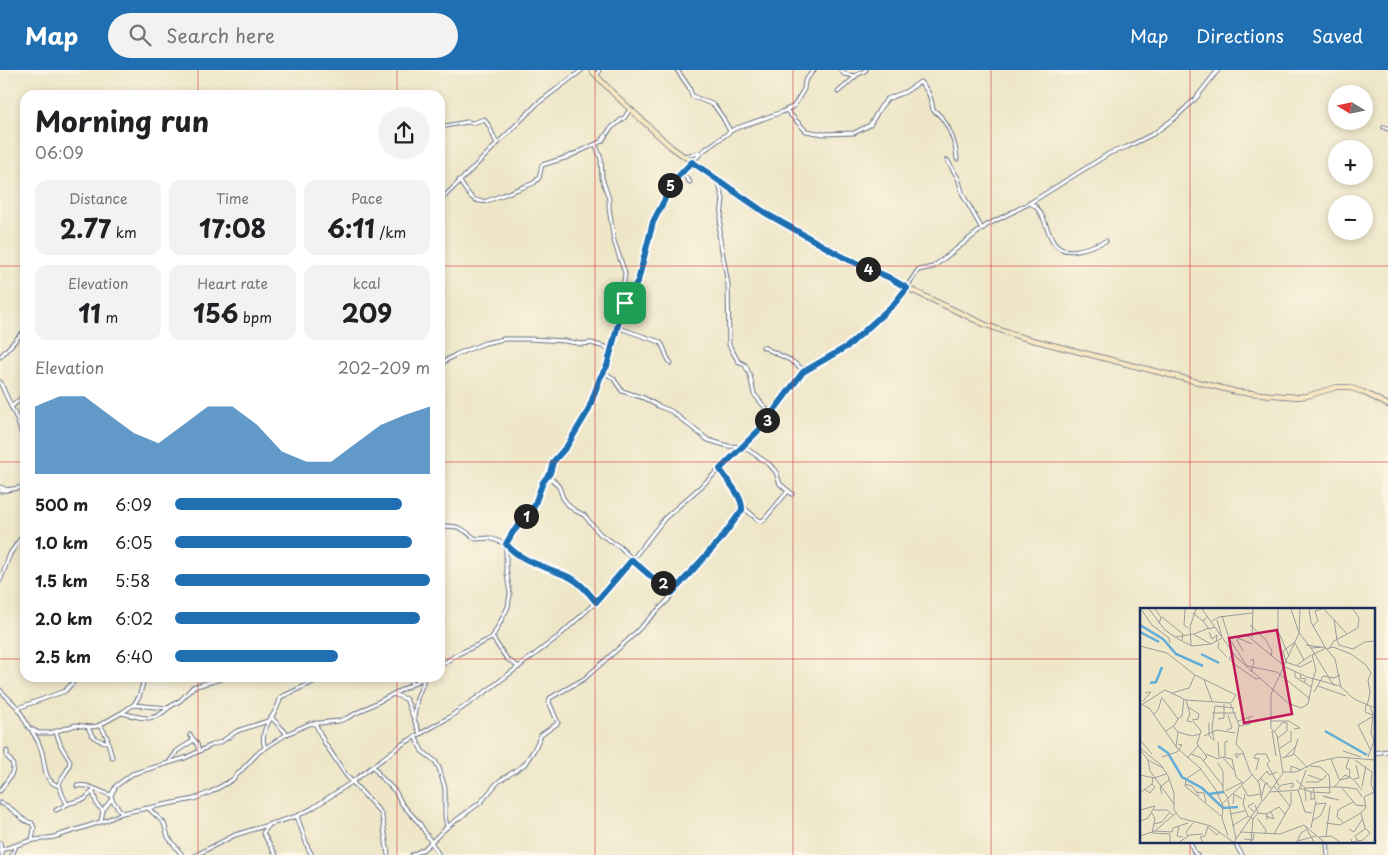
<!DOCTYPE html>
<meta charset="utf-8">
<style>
body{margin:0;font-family:"Playpen Sans",sans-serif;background:#f2f2f2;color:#202124;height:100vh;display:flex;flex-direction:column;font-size:19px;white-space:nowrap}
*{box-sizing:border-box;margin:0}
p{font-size:16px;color:#757577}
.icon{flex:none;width:28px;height:28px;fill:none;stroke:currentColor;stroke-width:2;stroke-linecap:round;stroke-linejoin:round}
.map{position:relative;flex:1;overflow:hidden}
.sheet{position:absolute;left:20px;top:20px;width:425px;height:592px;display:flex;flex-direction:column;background:#fff;border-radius:15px;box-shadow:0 2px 8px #0003}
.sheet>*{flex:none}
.needle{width:32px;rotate:280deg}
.controls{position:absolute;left:1328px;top:15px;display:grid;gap:10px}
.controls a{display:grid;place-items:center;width:45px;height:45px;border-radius:50%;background:#fff;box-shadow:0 2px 8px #0003;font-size:25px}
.pin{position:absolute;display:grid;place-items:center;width:42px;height:42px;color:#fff;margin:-21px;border-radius:10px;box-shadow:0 2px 8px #0006}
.km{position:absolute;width:25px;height:25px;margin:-12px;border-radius:50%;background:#222;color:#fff;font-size:14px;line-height:25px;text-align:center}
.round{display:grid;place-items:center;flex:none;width:52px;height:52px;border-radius:26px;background:#f2f2f2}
.summary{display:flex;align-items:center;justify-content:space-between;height:85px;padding:0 15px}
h1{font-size:28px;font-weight:700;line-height:38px}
.figures{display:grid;grid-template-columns:repeat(3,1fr);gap:8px;height:85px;padding:5px 15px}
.figures div{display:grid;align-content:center;border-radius:12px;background:#f2f2f2;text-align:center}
.figures b{font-size:25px;font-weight:700}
.figures small{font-size:14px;font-weight:400}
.figures p{font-size:14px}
.chart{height:140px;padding:10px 15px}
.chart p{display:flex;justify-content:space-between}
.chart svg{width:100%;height:90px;margin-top:5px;fill:#1f6fb2;opacity:.7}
ul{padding:0 15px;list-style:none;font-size:16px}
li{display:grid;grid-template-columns:80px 60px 1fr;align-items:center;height:38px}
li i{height:12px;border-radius:6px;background:#1f6fb2}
header{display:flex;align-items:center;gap:30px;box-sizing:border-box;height:70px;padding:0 25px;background:#1f6fb2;color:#fff}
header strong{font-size:24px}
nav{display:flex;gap:28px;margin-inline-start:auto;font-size:18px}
.search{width:350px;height:45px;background:#f2f2f2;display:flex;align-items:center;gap:12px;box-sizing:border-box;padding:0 18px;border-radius:28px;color:#757577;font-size:19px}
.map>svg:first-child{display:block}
</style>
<header>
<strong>Map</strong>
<div class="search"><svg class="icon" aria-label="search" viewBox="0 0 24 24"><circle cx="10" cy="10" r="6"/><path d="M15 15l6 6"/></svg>Search here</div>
<nav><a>Map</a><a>Directions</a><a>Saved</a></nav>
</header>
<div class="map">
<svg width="1388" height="785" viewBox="0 0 1388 785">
<rect width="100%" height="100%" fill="#fcf5e5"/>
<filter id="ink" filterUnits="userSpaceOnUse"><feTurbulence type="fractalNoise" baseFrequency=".02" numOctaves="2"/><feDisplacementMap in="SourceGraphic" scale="10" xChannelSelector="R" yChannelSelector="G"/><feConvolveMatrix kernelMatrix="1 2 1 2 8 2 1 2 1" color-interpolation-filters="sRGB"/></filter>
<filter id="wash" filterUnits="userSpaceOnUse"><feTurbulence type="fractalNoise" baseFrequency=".0096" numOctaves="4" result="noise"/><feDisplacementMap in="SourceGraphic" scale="20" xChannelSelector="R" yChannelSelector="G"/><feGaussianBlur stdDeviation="1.12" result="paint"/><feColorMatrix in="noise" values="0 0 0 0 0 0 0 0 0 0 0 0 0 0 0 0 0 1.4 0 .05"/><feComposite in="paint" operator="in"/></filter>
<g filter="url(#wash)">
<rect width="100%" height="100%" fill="#eee6c7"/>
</g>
<g filter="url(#ink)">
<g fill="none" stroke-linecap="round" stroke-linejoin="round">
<g stroke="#656f83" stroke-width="5">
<g id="minor">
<path d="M677 0 689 17 692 26 714 35 723 48 730 61"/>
<path d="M841 0 844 4 855 6 866 0"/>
<path d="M597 6 599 0"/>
<path d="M838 22 855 7"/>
<path d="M786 40 806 61 823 64 854 63 870 55 880 38 887 29 905 22 920 12C928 19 932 30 933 40 947 48 956 73 957 89"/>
<path d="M440 57 467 52 473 53 484 49 489 56 497 74"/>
<path d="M1384 57 1388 59"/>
<path d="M596 75 601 89 602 108 609 129V138L614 171 625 203 624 212 625 229"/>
<path d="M684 86 700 83"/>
<path d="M947 90 958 108 963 125 982 159"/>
<path d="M681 102 690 112"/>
<path d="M459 110C467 122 472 134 487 131L534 113 539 108 542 95 568 87 602 71 610 59 625 47 630 39"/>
<path d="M718 111 723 129 719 164 728 214 729 275 738 291 745 295 750 305 754 324 768 341 769 348"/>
<path d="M440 131 537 34 582 0"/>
<path d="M1030 133C1037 136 1040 142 1043 148 1047 156 1049 166 1054 173 1065 189 1092 176 1106 171"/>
<path d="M616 257 660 272C666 279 665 287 671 293"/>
<path d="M763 277 790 290 805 301"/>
<path d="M0 287 25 260"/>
<path d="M440 294 457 284 485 273 504 269H529L565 271 582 274 591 273 612 279"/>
<path d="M604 302 613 308 622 321 644 328 658 336 671 341 708 370 728 376 744 377 769 394 776 402 780 414 792 424"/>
<path d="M0 312 17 349 25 374"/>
<path d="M11 337 24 326"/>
<path d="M25 375V386"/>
<path d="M546 407 553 410 559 417 563 428 570 437 576 441 584 445 600 464 620 477 640 497 655 511 663 513 672 523"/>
<path d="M0 417 7 420"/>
<path d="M0 421 25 417"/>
<path d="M743 437 758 450 763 451 788 421"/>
<path d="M440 463 445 456C462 456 463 460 476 469L490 468 506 474 526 490 541 495 572 508 596 531"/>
<path d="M0 511 10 484 25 462"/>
<path d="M492 567 507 589 519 597"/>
<path d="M440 596 456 585 492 568 508 537 510 524 506 497V474L513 462 533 439 543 412 550 403 553 392 567 376 588 341 600 308 607 296 620 245 630 223 638 210 653 152 664 131 670 115 703 81 734 59 782 42 794 36 804 19 805 11 814 0"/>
<path d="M408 608 413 614"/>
<path d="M0 620 18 638 29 658 39 663H50L76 655 90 657 98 656 123 642 133 635 168 638 181 630 193 617 224 608"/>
<path d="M393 624 406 629 420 664"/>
<path d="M134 634 139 627 143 613 141 608"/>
<path d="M18 638 65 621 77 608"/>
<path d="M122 643C142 648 153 653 168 638"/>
<path d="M271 647 287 664"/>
<path d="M414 647 417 628 423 613V608"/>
<path d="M315 653 324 672 346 705 381 743 383 751 388 785"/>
<path d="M99 655C109 664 108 676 112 687"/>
<path d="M88 657C91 666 98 672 108 672"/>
<path d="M32 661C36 667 39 673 41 679 46 693 42 711 59 716"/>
<path d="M56 662 61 676 70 691C69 703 62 704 59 714L62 724 67 734"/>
<path d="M190 665 197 674 199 681"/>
<path d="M415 666 422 681 435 691 439 698 445 718V746L447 757"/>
<path d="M265 678C260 664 267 655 274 643 277 639 279 633 281 627L320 609 328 610 332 608"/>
<path d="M1374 683 1388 681"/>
<path d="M170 691 177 681 194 670"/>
<path d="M373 696 380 706 395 721 402 734 420 754 439 785"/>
<path d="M77 716C88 713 100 722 111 725"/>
<path d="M0 721C4 714 17 702 12 693 11 690 8 689 7 686V681"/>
<path d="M93 722 97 735 103 741"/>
<path d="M0 733C15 737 19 751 32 753L34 758 32 771"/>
<path d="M149 739 164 753 168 767 182 785"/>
<path d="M56 740 70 733 85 729 94 720"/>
<path d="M122 743 112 730 111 725 116 716 132 704 185 688 212 675 221 672 237 661 268 651"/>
<path d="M297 746 308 778 312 785"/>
<path d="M101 751 103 740 112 729"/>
<path d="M269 755 263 763 276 785"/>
<path d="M1327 771 1328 785"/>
<path d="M1190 772 1194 782 1197 785"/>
<path d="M1234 772 1242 785"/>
<path d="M0 773 2 785"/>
<path d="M1 780 29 771 54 767 107 750 122 743 194 729 211 722 232 710 259 682 287 664 309 654 339 651 347 648 407 617 423 608"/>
<path d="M12 785 16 776"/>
<path d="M196 785 235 765 297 746 311 739 352 712 401 675 448 648 488 620 559 566 596 532 632 490 665 448 705 413 760 359 803 302 848 276 900 227 918 200 933 197 987 155 1030 133 1110 83 1127 77 1153 64 1175 48 1196 28 1218 0"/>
<path d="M412 785 424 779 447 757 481 732 498 712 524 695 534 680 541 665 558 653 549 632 550 628 584 609 628 570 666 532 720 470 743 437 737 425 720 399"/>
</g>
</g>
<g stroke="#656f83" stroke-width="6">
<path id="secondary" d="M591 0 613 23 671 77 757 138 860 196 888 207 907 218 986 255 1017 266 1237 322 1297 327 1307 326 1337 317H1348L1363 322 1388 335"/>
</g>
<use href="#minor" stroke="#fff" stroke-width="3"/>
<use href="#secondary" stroke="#f7e8c3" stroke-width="4.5"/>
</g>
</g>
<g fill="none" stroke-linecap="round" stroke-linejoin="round" filter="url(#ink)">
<g stroke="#fff" stroke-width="10">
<path id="route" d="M692 92 767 144 845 188 888 207 907 218 894 234 848 276 803 302 760 359 720 399C727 411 743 426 742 440L720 470 672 523 663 513 655 510 632 490 596 532C589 523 581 513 571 508 549 497 522 493 506 474L513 462 533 439 543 412 550 403 553 392 567 376 588 341 600 308 607 296 621 243 630 223 638 211 653 152 664 131 670 115Z"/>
</g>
<use href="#route" stroke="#1f6fb2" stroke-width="6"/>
</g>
<path fill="none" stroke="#d62828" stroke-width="1" stroke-opacity="0.55" d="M198 0V25M397 0V25M595 0V785M793 0V785M991 0V785M1190 0V539M0 196H25M440 196H1388M0 392H25M440 392H1388M0 589H25M440 589H1142M1374 589H1388M198 608V785M397 608V785M1190 771V785"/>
<g transform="translate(1140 538)">
<rect width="235" height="235" fill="#eee6c7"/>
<path fill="none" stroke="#61acd9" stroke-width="2.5" d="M0 17 23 31 36 46 63 58M0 24 19 34M61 46 79 55M10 75 16 74 22 59M185 123 227 147M18 138 28 145 42 169 62 180 83 200 98 199M69 186 84 184"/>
<path fill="none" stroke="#9a9d9d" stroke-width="1" d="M1 1 12 17 29 30 30 35M9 1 25 22 38 31 52 38 71 36M15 1 21 9 19 16M45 1 44 17 48 20M62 1 96 49 148 95 161 100 168 96 173 71M138 1V23L149 48M151 1 159 25 171 40 185 39 195 51 201 79M169 1 171 14 185 39M184 1 207 26M53 5 63 13 68 8M82 8 89 30M22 9 43 26 42 32M194 11 197 32M77 12 82 29M63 13 69 21 75 19M72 13 79 9 112 5M110 17 126 32 132 43 131 48M173 18 178 13 175 3 182 1M69 24 72 31 77 27 76 34M159 25 160 1M54 26 69 20M99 28 97 32 103 43M36 29 53 26 71 36 82 30M112 29 113 1M89 30 107 58 137 64 170 91M89 30 108 28 143 57M98 30 112 36M197 32 199 37 213 41 225 34 235 33M79 34 78 40 87 49M155 34 143 43 146 54 160 59 172 53M155 35 164 52M51 37 50 19 56 1M166 37 181 39M0 38 27 45 55 67 96 87 91 95M171 40 194 78M189 40 194 33 218 20 219 10 213 1M187 41 193 39 211 46 226 57 231 65 228 72 230 85 227 98M94 46 89 50 94 56 116 71 120 70M110 53 113 51 114 54 111 64M157 57 171 47M143 58 167 69 200 78 214 91 235 100M155 64V69L165 75M161 67 160 70 166 71 164 74 171 79M173 71 176 62 172 47 186 40M64 72 72 93M178 78 206 88M174 84 183 68 194 70 200 67M32 85 49 80 55 67M23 91 38 111 34 118M46 92 50 106 47 113 52 114M3 93 11 84 5 85M0 95 10 101 37 140 60 160 76 182 83 198 82 210 88 228M3 96 25 82 46 92 90 95 99 117 96 136 103 144 110 164 119 175 122 193M226 97 225 104 233 107M48 99 59 106 58 111 52 112M72 105H96M13 107 18 102 22 89M38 111 42 108 44 91M78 111 84 110V96M53 113 61 123 60 126M98 113 113 108M130 113H149L160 120 154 121M69 115V127L72 131M99 118 110 116 109 111M87 122 92 120 88 107M26 123 33 118 38 124 36 139M132 123 136 148M38 124 52 128 60 126 57 136 67 149 63 153M134 124 143 114 147 115V123L138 130M64 128 77 122 95 125M0 132 12 146M74 133 72 120 75 98 94 100M78 134 79 149M0 140 21 157 28 168 34 185V202L40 210 71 218 93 234M140 140 151 133V123M0 142 8 152 23 160M203 143 221 149M231 143 218 117 232 109M51 146 61 150 83 178M66 146 78 151 81 149 92 151 96 169 104 176M154 146 168 160M99 147 97 150 95 146H104M22 149 37 144 42 137 38 136M85 149V134L88 133M145 149 156 138M228 149 234 133 231 125 233 106 230 99M47 150 59 137M83 150 94 162M142 150 153 147 158 131M191 151 199 171M8 152 10 163 15 170M215 152 232 164 231 176 235 186M130 153 127 156 139 178M78 155 83 163V183L89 191M170 158 180 159 189 167 190 178M61 161 46 171 45 178 81 208M116 162 119 151 114 150 116 146H126L130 154M143 164H156L176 154 199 149 235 152M151 164V158L161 162M0 167 14 170 26 166M168 167 182 172 187 167M15 170 34 196M120 170 132 181M214 171 219 170 216 157M156 172 165 180 166 193M199 172 209 170 210 162 206 160 209 150M118 173 127 163 129 167 137 164M166 174H179L181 171M45 176 52 178 59 188M102 178 108 188 120 186M134 178 150 198M222 178 226 158M194 179H201L216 197 225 198M202 179 217 181 222 189M160 180 171 184V192M165 180 194 179 205 167 213 171 222 182M4 181 10 185 15 179 12 176M158 182 165 204 172 205M85 183 103 174M141 183 138 180 142 177 153 175V179H150M56 184 64 185 66 194M130 184 159 182 166 162M171 184 190 185 189 178M0 185 12 176 13 170M22 186 20 179 29 172M105 186 103 196 108 208 113 211 118 205 115 197M121 190 125 176 128 175M171 191H175L173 179M193 191 183 188 199 192M88 192 96 231M123 193 143 165 137 127 131 120V86L159 25M114 195 108 198 114 204M82 196 112 167M93 196 94 186 102 191M0 202 15 198 8 210 1 213M14 202H27L33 207M12 205 15 211 12 225 30 226V234M118 205 127 206V212M90 206 105 203M126 206 139 199 145 206M126 208 134 211 131 204M117 210 126 222 125 226M172 213 181 207 186 195 176 196M203 214 197 209 198 202 213 194M186 215 200 217 221 205 226 199 224 189 234 184M14 216 22 214 29 205M39 218 37 228 43 229M92 218 108 208M165 218 174 234M68 219 77 227 79 224M171 220 176 193M209 221 214 224 222 212M15 223 32 224M32 224 33 220 48 215M100 224 140 226 164 217 184 234M134 226 151 196V184M0 228 15 223 36 205M48 228 46 224 53 215M186 228 190 198M179 229 191 228 200 234M104 231 113 232 114 226M211 231 212 234 223 232 230 225 225 220 221 205M158 233 176 228M218 233 215 228 225 221M39 234 50 227 63 226M63 234 60 229 65 228 68 218M94 234 122 193M111 234 113 211M157 234 161 225 166 222"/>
<path fill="#c2185b" fill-opacity="0.15" stroke="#c2185b" stroke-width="2.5" d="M137 22 152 106 104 115 89 30Z"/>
<rect width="235" height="235" fill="none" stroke="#1b2f5e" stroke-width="2.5"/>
</g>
</svg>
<div class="controls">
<a><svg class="needle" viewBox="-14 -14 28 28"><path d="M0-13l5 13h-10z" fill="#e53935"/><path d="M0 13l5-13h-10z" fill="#757577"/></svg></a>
<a>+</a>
<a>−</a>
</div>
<div class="pin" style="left:625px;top:233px;background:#1e9e55"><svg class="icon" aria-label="arrive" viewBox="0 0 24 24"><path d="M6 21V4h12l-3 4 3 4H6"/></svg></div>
<b class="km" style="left:526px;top:446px">1</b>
<b class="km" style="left:663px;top:513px">2</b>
<b class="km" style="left:767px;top:350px">3</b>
<b class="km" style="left:868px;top:199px">4</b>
<b class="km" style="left:670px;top:115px">5</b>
<section class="sheet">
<div class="summary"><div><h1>Morning run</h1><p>06:09</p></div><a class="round"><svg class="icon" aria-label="share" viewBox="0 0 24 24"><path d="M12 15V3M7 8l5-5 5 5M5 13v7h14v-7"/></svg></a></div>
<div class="figures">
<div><p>Distance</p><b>2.77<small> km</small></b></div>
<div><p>Time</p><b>17:08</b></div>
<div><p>Pace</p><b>6:11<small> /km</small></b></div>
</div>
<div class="figures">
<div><p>Elevation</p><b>11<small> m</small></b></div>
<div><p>Heart rate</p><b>156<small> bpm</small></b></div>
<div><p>kcal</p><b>209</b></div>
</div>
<div class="chart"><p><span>Elevation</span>202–209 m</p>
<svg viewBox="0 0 160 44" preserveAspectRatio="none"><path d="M0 44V11L10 6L20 6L30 15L40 24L50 29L60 20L70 11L80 11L90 20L100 33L110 38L120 38L130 29L140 20L150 15L160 11V44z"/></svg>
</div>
<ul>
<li><b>500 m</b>6:09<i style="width:89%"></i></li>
<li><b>1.0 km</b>6:05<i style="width:93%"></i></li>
<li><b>1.5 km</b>5:58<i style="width:100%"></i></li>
<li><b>2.0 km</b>6:02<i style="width:96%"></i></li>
<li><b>2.5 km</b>6:40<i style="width:64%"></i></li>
</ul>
</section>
</div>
